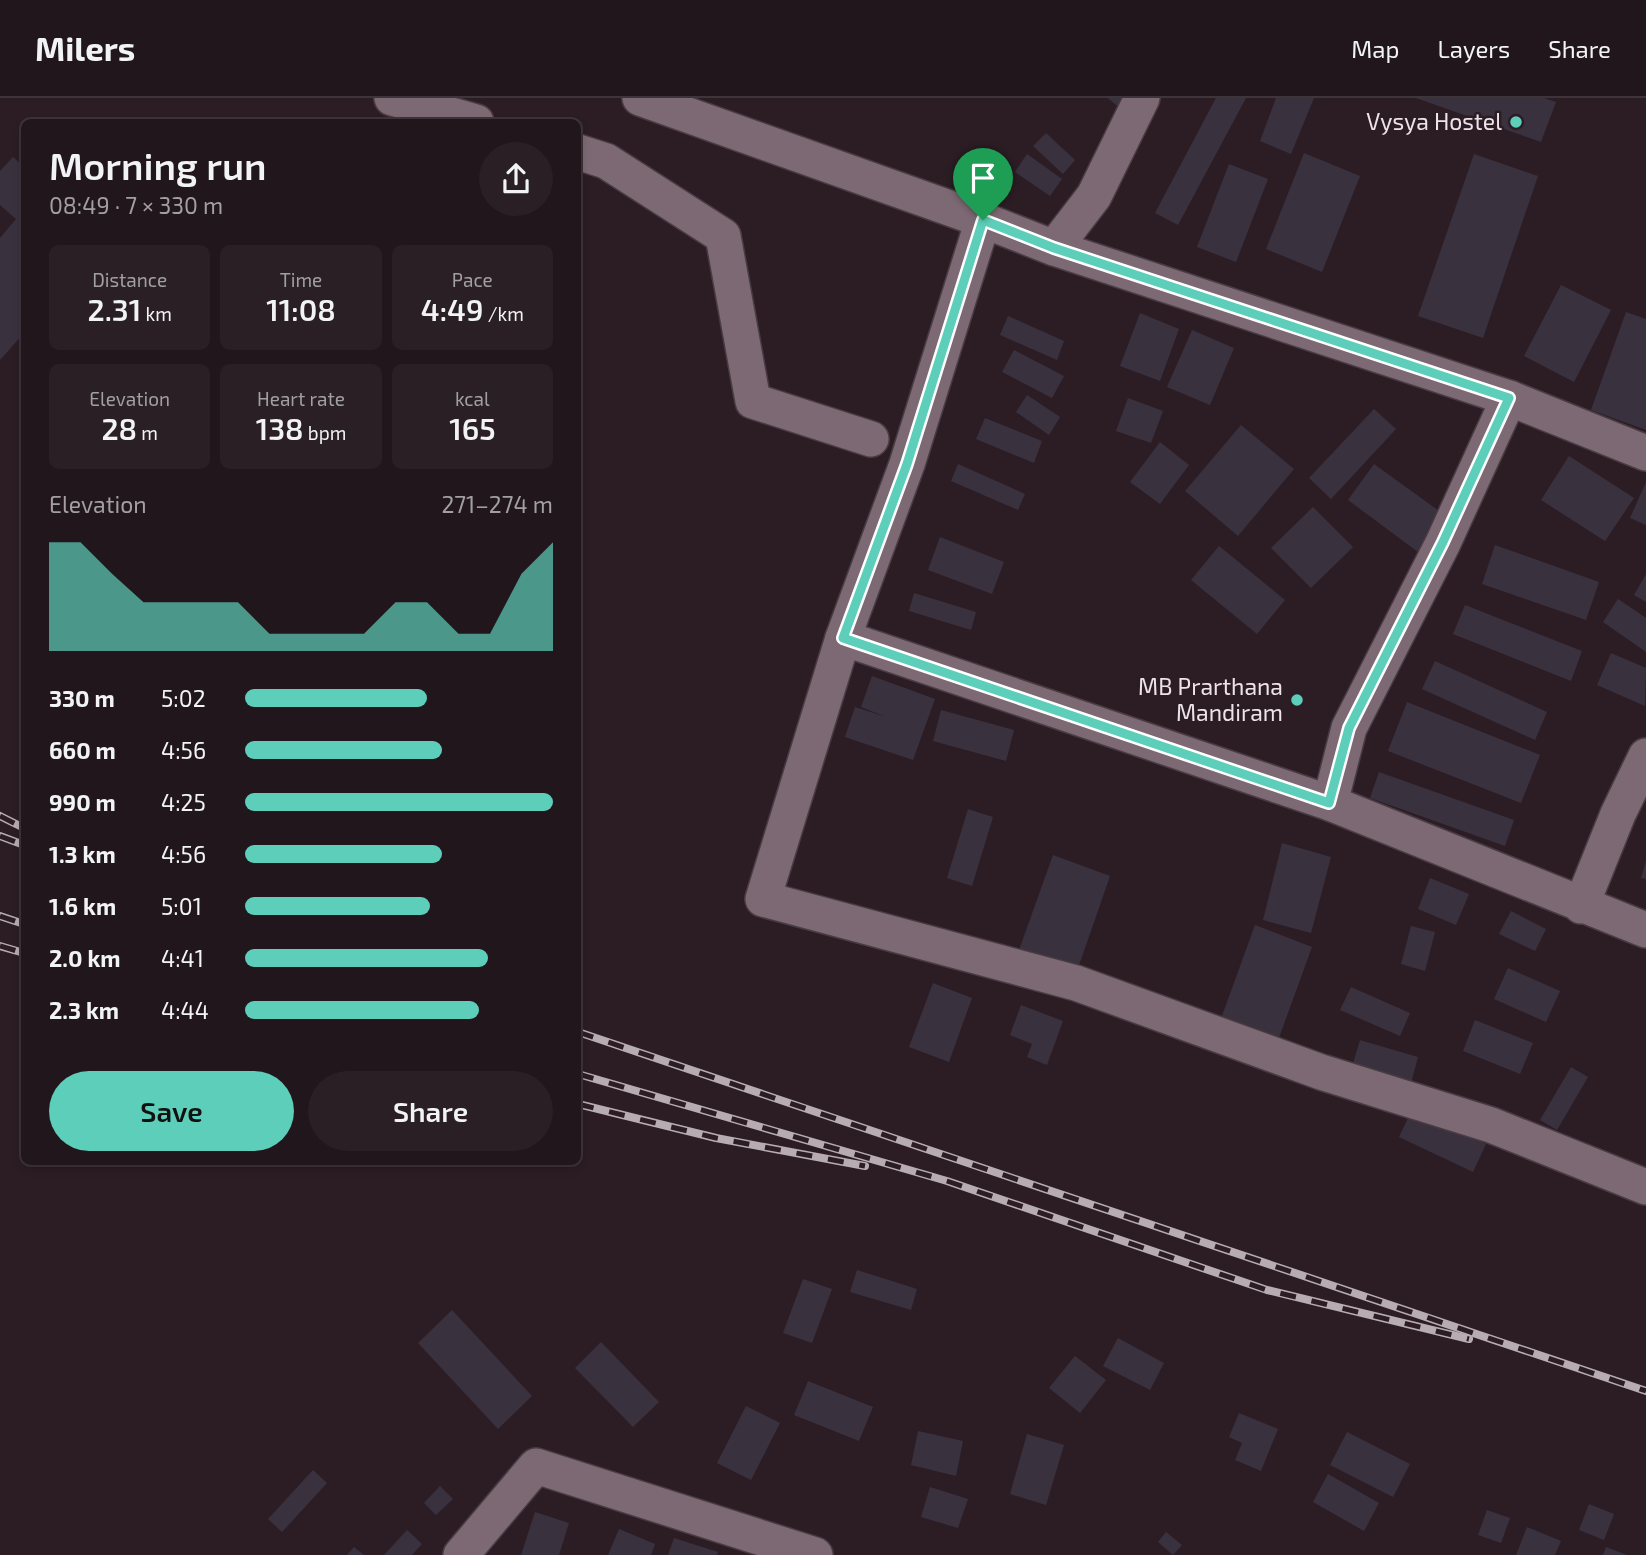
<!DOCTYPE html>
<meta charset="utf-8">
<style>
body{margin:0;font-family:"Exo 2",sans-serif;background:#291f25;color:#f1f3f6;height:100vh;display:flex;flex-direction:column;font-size:26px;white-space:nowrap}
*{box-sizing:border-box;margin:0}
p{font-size:23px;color:#a29fa3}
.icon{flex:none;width:38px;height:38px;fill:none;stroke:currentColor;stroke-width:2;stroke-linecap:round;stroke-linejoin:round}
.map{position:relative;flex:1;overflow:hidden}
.side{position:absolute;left:21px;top:21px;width:560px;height:1046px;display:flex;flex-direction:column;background:#21161c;border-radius:10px;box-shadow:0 4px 10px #0003,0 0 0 2px #3e353b}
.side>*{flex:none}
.pin{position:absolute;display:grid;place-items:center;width:60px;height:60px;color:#fff;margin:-72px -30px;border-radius:50% 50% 50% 0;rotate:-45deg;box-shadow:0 0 7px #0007}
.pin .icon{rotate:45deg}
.round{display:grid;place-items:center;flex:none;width:74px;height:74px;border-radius:37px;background:#291f25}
.summary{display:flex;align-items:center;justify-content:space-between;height:119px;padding:0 28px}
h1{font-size:38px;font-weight:600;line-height:52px}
.stats{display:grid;grid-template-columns:repeat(3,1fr);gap:10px;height:119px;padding:7px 28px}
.stats div{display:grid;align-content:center;border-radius:10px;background:#291f25;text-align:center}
.stats b{font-size:30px;font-weight:600}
.stats small{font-size:19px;font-weight:400}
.stats p{font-size:19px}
.chart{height:196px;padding:14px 28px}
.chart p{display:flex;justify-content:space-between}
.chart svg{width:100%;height:126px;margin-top:7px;fill:#5dceb9;opacity:.7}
.button{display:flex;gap:14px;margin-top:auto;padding:14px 28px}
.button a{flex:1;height:80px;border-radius:42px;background:#5dceb9;color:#111;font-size:28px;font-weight:600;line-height:80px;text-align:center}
.button a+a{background:#291f25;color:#f1f3f6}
ul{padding:0 28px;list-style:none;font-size:23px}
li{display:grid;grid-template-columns:112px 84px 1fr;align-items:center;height:52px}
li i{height:18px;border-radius:9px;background:#5dceb9}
header{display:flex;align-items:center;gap:42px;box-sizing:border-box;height:98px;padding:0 35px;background:#21161c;border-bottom:2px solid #3e353b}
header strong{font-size:33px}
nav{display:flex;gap:38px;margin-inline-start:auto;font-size:24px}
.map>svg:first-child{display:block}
</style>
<header>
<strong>Milers</strong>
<nav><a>Map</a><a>Layers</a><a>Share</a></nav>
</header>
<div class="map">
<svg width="1646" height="1457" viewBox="0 0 1646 1457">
<rect width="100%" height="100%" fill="#2c1d25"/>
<g fill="#3a313f">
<path d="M1108 0H1124L1117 8Z"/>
<path d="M1216 0H1246L1178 127 1155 115Z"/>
<path d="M1276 0H1314L1291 56 1260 43Z"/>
<path d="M1416 0H1544L1556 4 1541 44Z"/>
<path d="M1046 35 1075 62 1063 76 1033 48Z"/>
<path d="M1304 55 1360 78 1322 174 1266 151Z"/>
<path d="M1027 56 1062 81 1050 98 1015 74Z"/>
<path d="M1474 56 1538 78 1483 240 1418 218Z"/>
<path d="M13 59 24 69V235L0 262V140L16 121 0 107V73Z"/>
<path d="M1229 66 1268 81 1236 164 1197 149Z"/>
<path d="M1561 187 1611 212 1574 284 1524 258Z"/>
<path d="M1626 214 1646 221V332L1591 312Z"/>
<path d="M1140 215 1179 231 1160 283 1120 268Z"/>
<path d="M1008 218 1064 243 1057 262 1000 237Z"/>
<path d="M1192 232 1234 250 1210 307 1167 289Z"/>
<path d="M1014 252 1064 278 1052 300 1002 274Z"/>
<path d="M1027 297 1060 319 1049 337 1016 314Z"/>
<path d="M1128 300 1163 313 1151 345 1116 333Z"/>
<path d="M1374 311 1396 331 1331 401 1309 380Z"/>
<path d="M985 320 1042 343 1034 365 976 341Z"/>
<path d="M1241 327 1294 371 1238 438 1185 393Z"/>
<path d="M1160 344 1189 367 1160 406 1130 384Z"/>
<path d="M1569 358 1634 400 1605 443 1541 402Z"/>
<path d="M958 366 1025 396 1018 412 951 383Z"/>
<path d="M1374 366 1446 418 1418 454 1348 402Z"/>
<path d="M1646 384V427L1630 420Z"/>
<path d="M1313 409 1353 449 1311 490 1271 450Z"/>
<path d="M940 439 1004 464 992 496 928 472Z"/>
<path d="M1495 447 1599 484 1586 522 1482 486Z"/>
<path d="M1219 448 1285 502 1257 536 1191 482Z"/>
<path d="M1646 476V504L1634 497Z"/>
<path d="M914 495 976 514 971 532 909 513Z"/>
<path d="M1618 501 1646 520V554L1603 524Z"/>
<path d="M1465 507 1582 553 1571 583 1453 536Z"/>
<path d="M1611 555 1646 570 1645 608 1597 587Z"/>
<path d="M1435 563 1547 614 1535 642 1422 591Z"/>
<path d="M872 578 935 601 913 662 845 639 855 609 886 619 861 609Z"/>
<path d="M1407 604 1540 657 1521 705 1388 653Z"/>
<path d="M941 612 1014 632 1006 663 933 643Z"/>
<path d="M1379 674 1514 722 1505 748 1370 700Z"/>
<path d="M968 711 993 719 972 788 947 780Z"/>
<path d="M1282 745 1331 759 1311 835 1263 822Z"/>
<path d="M1053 757 1110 778 1077 873 1019 852Z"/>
<path d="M1646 763V781L1641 780Z"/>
<path d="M1430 780 1469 796 1456 827 1418 811Z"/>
<path d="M1511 813 1546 831 1535 853 1499 836Z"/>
<path d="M1255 827 1312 849 1276 948 1219 926Z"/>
<path d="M1411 828 1435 834 1425 873 1401 866Z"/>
<path d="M1508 870 1560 893 1546 924 1494 901Z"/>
<path d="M933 885 972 900 949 964 909 949Z"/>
<path d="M1351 889 1410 915 1400 938 1340 912Z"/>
<path d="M1021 907 1063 923 1047 967 1027 959 1032 946 1010 937Z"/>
<path d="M1475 922 1533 945 1520 976 1463 953Z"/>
<path d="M1360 942 1418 959 1411 985 1352 969Z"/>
<path d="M1571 969 1588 979 1557 1032 1540 1022Z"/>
<path d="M1412 1012 1486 1046 1473 1074 1399 1039Z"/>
<path d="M857 1172 917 1191 911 1212 850 1194Z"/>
<path d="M803 1181 832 1191 812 1245 783 1235Z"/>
<path d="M452 1212 532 1298 498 1331 418 1245Z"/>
<path d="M1118 1240 1164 1265 1150 1292 1103 1268Z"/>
<path d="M601 1244 659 1304 633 1329 575 1270Z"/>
<path d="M1075 1258 1106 1282 1080 1315 1049 1290Z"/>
<path d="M808 1283 873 1309 859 1343 794 1317Z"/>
<path d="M746 1308 780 1325 751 1382 717 1365Z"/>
<path d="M1239 1315 1278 1331 1261 1373 1235 1362 1242 1345 1229 1339Z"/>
<path d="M918 1333 963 1343 956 1378 911 1367Z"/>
<path d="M1347 1334 1410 1366 1393 1399 1330 1367Z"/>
<path d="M1027 1336 1064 1347 1046 1407 1010 1396Z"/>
<path d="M313 1372 327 1385 282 1434 268 1421Z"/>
<path d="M1328 1376 1379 1405 1364 1433 1313 1404Z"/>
<path d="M440 1388 453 1401 436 1417 424 1405Z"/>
<path d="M930 1389 968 1401 958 1430 921 1419Z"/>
<path d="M1589 1406 1614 1416 1604 1442 1579 1432Z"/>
<path d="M1487 1412 1510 1420 1501 1445 1478 1437Z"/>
<path d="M535 1414 569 1425 559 1457H521Z"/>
<path d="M1527 1429 1561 1443 1555 1457H1516Z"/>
<path d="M619 1431 655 1446 651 1457H608Z"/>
<path d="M407 1432 422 1446 412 1457H384Z"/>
<path d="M1166 1434 1182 1447 1173 1457 1158 1444Z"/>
<path d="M674 1440 718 1454 717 1457H668Z"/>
<path d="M354 1449 364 1457H347Z"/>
<path d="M1606 1449 1627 1457H1603Z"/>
</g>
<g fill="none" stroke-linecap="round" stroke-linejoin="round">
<g stroke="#483c42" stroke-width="38">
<g id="street">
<path d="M392 0 476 24"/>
<path d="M640 0 983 122"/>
<path d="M1142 0 1094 98 1054 150 1509 300 1646 355"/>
<path d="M578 54 606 63 723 138 753 303 871 341"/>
<path d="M843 540 907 366 983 122 1054 150"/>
<path d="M1330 705 1349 630 1443 445 1509 300"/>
<path d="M1581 808 1618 716 1646 658"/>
<path d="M1646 832 1330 705 843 540 763 801 1076 885 1321 974 1491 1027 1646 1089"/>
<path d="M461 1457 536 1368 815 1457"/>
</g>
</g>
<use href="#street" stroke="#7c6973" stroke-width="35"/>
<g stroke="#b7acb2" stroke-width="8">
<g id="rail">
<path d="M0 718 24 730"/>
<path d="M0 738 24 747"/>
<path d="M0 818 24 826"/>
<path d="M0 848 24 855"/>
<path d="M578 934 1646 1293"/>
<path d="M578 976 947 1083 1267 1192 1469 1241"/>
<path d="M578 1006 716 1040 865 1068"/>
</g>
</g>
<use href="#rail" stroke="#2c1d25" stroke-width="5" stroke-dasharray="16" stroke-linecap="butt"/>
</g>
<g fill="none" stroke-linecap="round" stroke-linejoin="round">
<g stroke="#fff" stroke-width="14">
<path id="route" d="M983 122 1054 150 1509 300 1443 444 1349 630 1329 705 843 540 907 366Z"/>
</g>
<use href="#route" stroke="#5dceb9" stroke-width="9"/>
</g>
<g fill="#5dceb9" stroke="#2c1d25" stroke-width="2.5">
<circle cx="1516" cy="24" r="7"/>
<circle cx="1297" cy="602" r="7"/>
</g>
<g text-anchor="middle" stroke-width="5" stroke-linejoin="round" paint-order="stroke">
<g font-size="23" fill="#ede3e8" stroke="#2c1d25" text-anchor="end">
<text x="1502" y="32">Vysya Hostel</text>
<text x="1283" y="597">MB Prarthana<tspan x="1283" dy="26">Mandiram</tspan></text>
</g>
</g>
</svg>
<div class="pin" style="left:983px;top:122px;background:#1e9e55"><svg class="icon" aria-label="arrive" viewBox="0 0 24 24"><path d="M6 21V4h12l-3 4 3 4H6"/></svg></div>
<section class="side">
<div class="summary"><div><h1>Morning run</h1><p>08:49 · 7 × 330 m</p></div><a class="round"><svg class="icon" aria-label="share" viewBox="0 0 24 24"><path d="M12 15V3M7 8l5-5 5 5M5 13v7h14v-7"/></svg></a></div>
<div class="stats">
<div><p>Distance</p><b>2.31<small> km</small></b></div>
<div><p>Time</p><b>11:08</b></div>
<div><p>Pace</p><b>4:49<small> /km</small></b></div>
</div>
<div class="stats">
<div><p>Elevation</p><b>28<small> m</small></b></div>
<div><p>Heart rate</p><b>138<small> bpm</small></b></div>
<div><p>kcal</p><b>165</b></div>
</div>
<div class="chart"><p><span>Elevation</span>271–274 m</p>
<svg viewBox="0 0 160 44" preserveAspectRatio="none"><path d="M0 44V6L10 6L20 17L30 27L40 27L50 27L60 27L70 38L80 38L90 38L100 38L110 27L120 27L130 38L140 38L150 17L160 6V44z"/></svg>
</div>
<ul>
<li><b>330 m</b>5:02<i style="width:59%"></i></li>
<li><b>660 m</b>4:56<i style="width:64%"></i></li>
<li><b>990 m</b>4:25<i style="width:100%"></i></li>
<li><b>1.3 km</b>4:56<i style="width:64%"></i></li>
<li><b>1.6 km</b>5:01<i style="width:60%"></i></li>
<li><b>2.0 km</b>4:41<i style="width:79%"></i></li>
<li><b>2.3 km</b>4:44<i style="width:76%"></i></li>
</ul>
<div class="button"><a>Save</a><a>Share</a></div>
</section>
</div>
